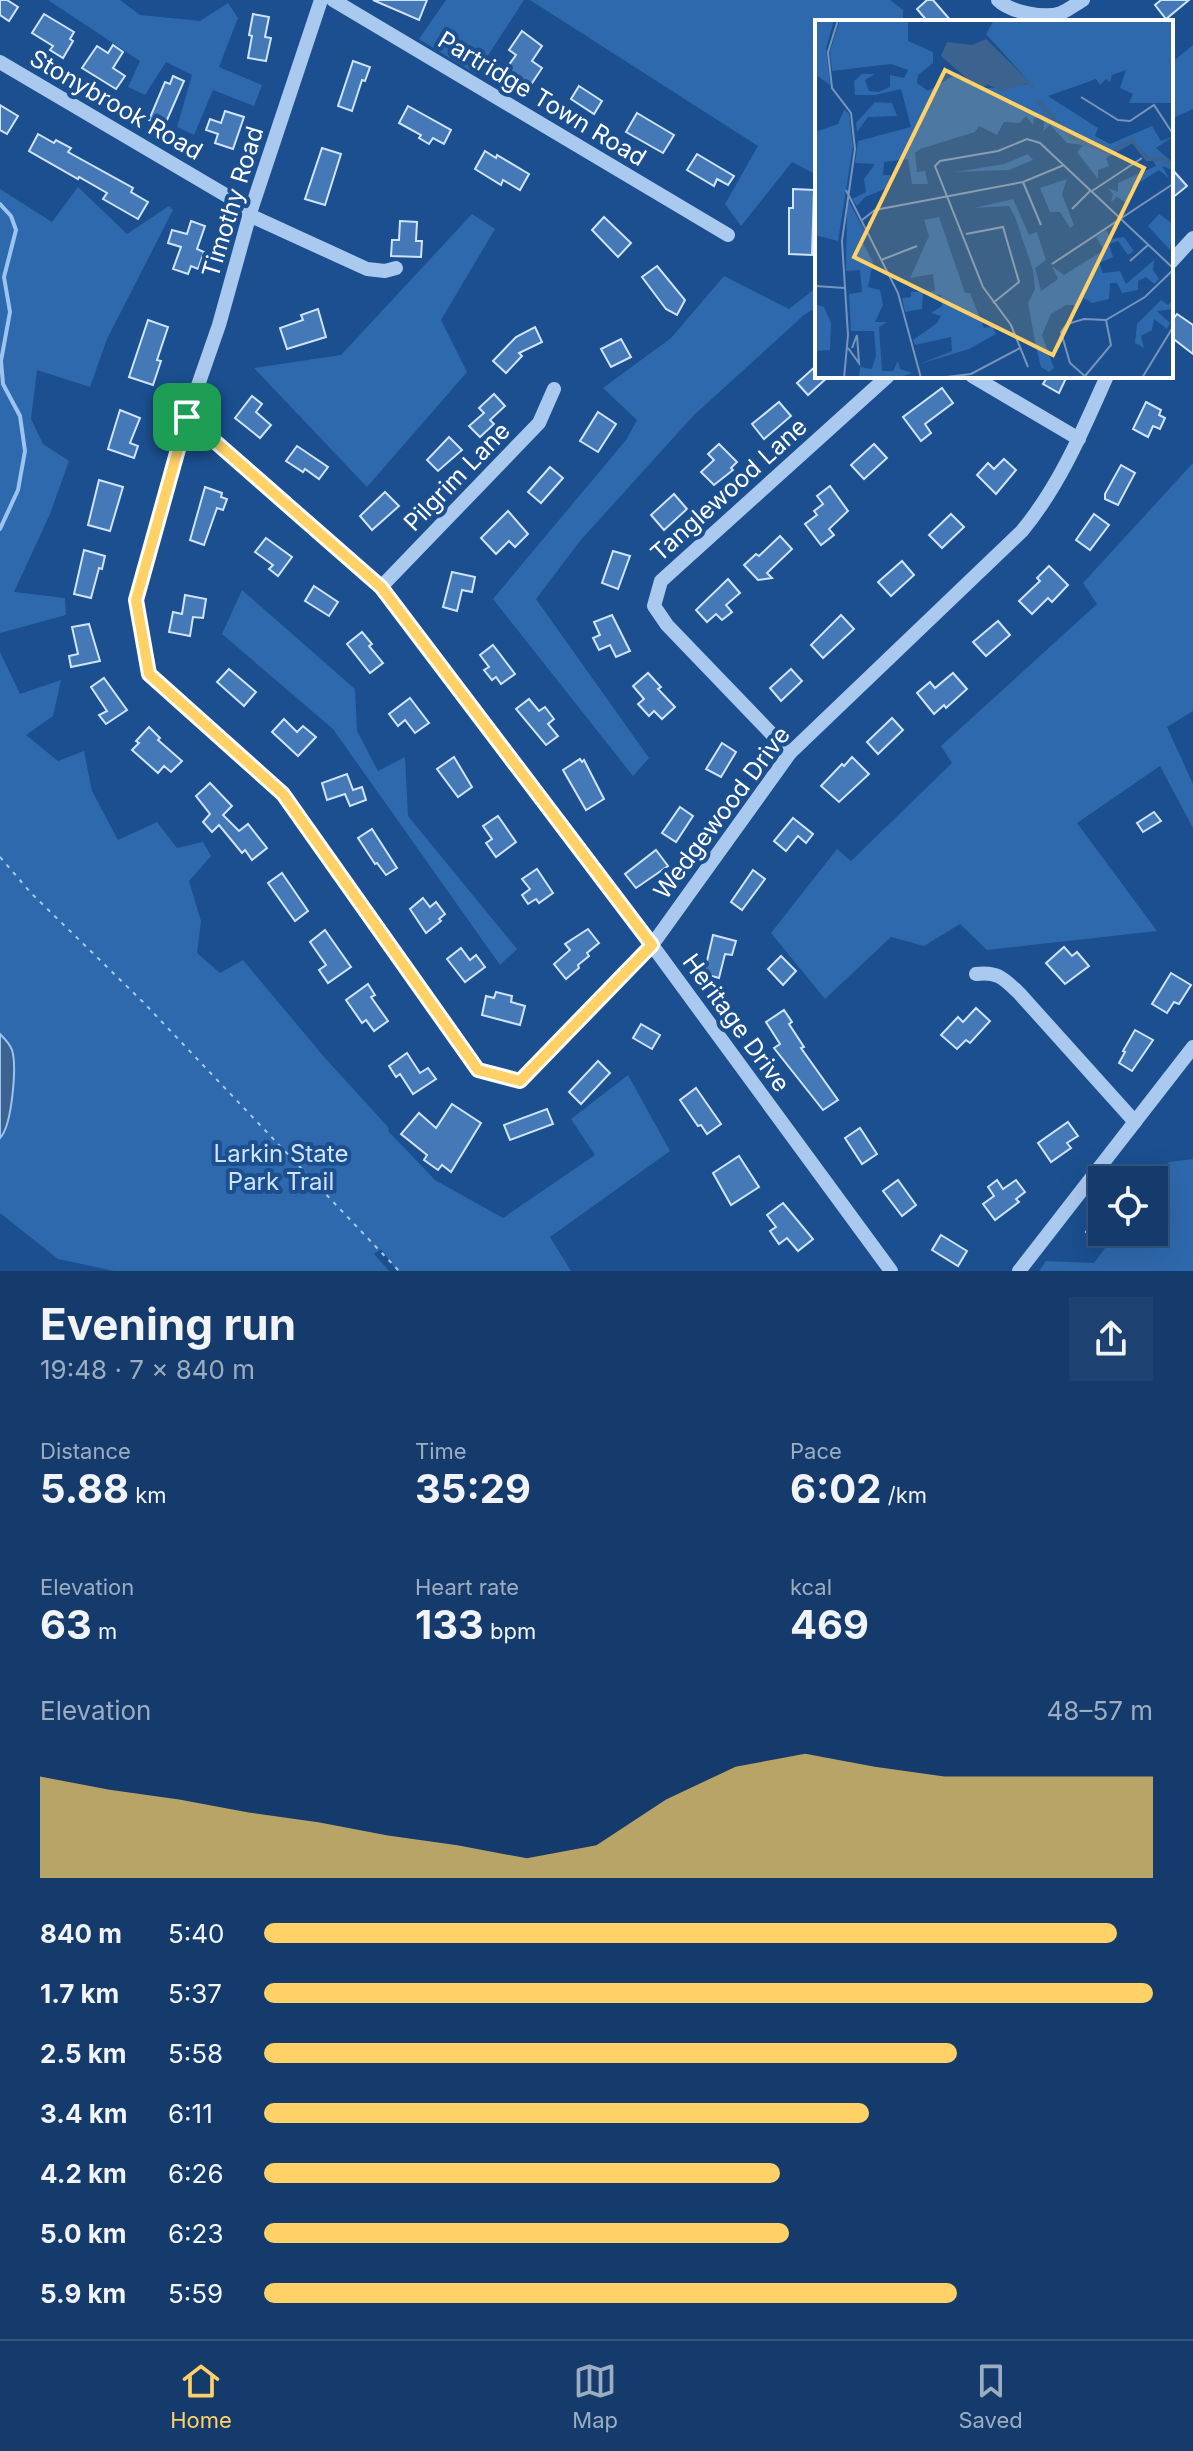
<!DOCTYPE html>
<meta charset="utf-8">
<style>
body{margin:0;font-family:Inter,sans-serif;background:#1d4271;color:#f1f3f6;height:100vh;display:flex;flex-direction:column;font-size:30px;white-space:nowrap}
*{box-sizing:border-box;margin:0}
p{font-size:26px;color:#9dadc1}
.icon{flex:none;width:44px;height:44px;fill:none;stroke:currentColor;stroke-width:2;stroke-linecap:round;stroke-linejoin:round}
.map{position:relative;height:1271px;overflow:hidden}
.sheet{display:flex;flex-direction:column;background:#143b6b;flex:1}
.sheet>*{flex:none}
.tools{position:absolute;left:1088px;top:1166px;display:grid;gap:16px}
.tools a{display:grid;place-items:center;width:80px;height:80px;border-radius:0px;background:#143b6b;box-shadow:0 8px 32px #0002,0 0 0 2px #33557e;font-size:40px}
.pin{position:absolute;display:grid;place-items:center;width:68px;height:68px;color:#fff;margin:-34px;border-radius:16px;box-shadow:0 4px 12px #0006}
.round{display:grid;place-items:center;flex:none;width:84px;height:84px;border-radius:0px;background:#1d4271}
.headline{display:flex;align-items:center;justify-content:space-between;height:136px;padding:0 40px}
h1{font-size:44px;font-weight:700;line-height:60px}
.stats{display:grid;grid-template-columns:repeat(3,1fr);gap:12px;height:136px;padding:8px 40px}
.stats div{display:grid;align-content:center}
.stats b{font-size:40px;font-weight:700}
.stats small{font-size:22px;font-weight:400}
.stats p{font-size:22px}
.chart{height:224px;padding:16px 40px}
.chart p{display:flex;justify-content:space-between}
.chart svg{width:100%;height:144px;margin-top:8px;fill:#ffd166;opacity:.7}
ul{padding:0 40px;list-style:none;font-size:26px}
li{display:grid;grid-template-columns:128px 96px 1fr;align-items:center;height:60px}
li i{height:20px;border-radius:10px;background:#ffd166}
.tabs{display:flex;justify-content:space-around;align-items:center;height:112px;border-top:2px solid #33557e;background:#143b6b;font-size:22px;color:#9dadc1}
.tabs a{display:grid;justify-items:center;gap:4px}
.tabs .active{color:#ffd166}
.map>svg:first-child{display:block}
</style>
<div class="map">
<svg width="1193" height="1271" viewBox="0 0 1193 1271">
<rect width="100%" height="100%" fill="#1b4f8f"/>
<g fill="#2e69ad">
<path d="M48 0H120L140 15 200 21 228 3 238 18 219 67 262 85 254 106 213 90 194 135 177 127 192 75 166 62 145 95 128 87 140 61Z"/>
<path d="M446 0H524L476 74 419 39Z"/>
<path d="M530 0H890L903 10V22H817V175L792 162 741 226 725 204 758 146Z"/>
<path d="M1193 45V109L1171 119V63Z"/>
<path d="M78 187 127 234 169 206 173 210 107 339 90 387 37 370 31 419 43 444 69 461 50 514 14 592 65 598 66 615 0 633V189L52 222Z"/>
<path d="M472 214 495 229 441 320 467 372 367 487 254 368 341 355Z"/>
<path d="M724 276 789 309 817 287V307L804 315 693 416 580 541 536 599 649 758 633 776 493 599 626 440 637 420 603 388 671 338Z"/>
<path d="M1193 463V711L1167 727 1193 784V828L1160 766 1077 823 1157 931 987 950 960 924 924 946 891 937 825 999 771 933 837 849 851 861 952 763 941 746 1097 604 1083 583Z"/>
<path d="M242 590 355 689 357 731 378 771 405 757 408 816 517 949 500 965 333 729 222 634Z"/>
<path d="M0 652 20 694 61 680 53 716 26 735 58 761 84 751 92 791 118 840 157 822 177 848 203 842 211 856 189 881 201 921 197 953 220 973 243 960 325 1058 388 1127 389 1132 435 1180 503 1218 595 1155 571 1119 628 1075 670 1151 550 1237 571 1271H397L381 1249 374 1254 389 1271H114L58 1259 0 1213V1138C12 1126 17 1066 12 1050 10 1044 4 1038 0 1034Z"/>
<path d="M1193 1159V1271H1039L1046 1261 1094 1263 1117 1232H1154V1182L1169 1162Z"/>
</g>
<path fill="#3c6290" stroke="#9cc4f0" stroke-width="2" d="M0 1034C4 1038 10 1044 12 1050 17 1066 12 1126 0 1138Z"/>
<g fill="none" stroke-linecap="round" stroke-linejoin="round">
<path stroke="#9cc4f0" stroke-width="4" d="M0 204 11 216 16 230 4 277 10 312 1 361 3 384 20 416 25 451 18 490 0 529"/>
</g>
<g fill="#4478b7" stroke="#cfe3fa" stroke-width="2">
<path d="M0 0H7L18 7 9 21 0 15Z"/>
<path d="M373 0H427L419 20Z"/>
<path d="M927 0H933L952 22H928L917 9Z"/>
<path d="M1161 0H1189L1166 19 1155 5Z"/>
<path d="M44 14 74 32 70 39 73 41 63 58 50 50 53 46 32 33Z"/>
<path d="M253 14 269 17 265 37 271 38 266 61 248 58 252 36 249 35Z"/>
<path d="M522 31 542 46 532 61 542 68 530 86 518 78 515 82 503 73 516 55 509 50Z"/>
<path d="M113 45 123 52 113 68 125 76 116 89 82 68 97 46 108 53Z"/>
<path d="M353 61 370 67 365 81 362 80 352 111 338 106Z"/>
<path d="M173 76 184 81 164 127 149 120 165 82 170 84Z"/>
<path d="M579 86 602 101 594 114 571 99Z"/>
<path d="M0 105 18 116 7 134 0 130Z"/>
<path d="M408 106 451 130 444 144 433 138 429 144 419 138 421 135 399 123Z"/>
<path d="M225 111 244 117 233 149 215 143 218 134 206 130 210 119 221 123Z"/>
<path d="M637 113 674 135 663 153 626 132Z"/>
<path d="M38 134 54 143 56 140 71 148 68 152 133 188 131 192 148 202 138 219 103 199 107 193 79 177 78 179 29 151Z"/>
<path d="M322 148 341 154 325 205 305 199Z"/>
<path d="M485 151 496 158 497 155 529 174 520 190 503 180 501 185 475 169Z"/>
<path d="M697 154 734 176 728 185 717 179 714 186 687 170Z"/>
<path d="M1171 168 1187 186 1171 199Z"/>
<path d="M793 189 814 190 812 255 789 254V208H793Z"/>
<path d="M604 217 631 243 618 257 592 230Z"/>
<path d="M191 221 205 226 197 249 204 252 198 269 191 266 188 274 173 269 181 247 168 243 172 230 187 234Z"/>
<path d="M400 221 417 222 416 241H422L421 257 391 256 392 240H399Z"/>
<path d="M657 266 685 300 677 315 666 309 642 277Z"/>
<path d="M318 309 326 337 287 349 280 328 303 320 301 315Z"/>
<path d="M1177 314 1193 325V354L1171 337V322Z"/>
<path d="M148 320 168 327 157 360 161 361 153 385 129 377Z"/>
<path d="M535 327 542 342 519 353 522 356 506 373 493 361 516 337Z"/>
<path d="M621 339 631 357 611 367 601 349Z"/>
<path d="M817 365V376H829L808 395 797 383Z"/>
<path d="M1048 376H1067L1059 393 1043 384Z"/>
<path d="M942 388 953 403 925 424 931 433 921 441 903 417Z"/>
<path d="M494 394 505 406 490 420 494 424 480 437 469 426 484 413 479 408Z"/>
<path d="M252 396 262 404 256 412 271 425 260 438 235 418Z"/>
<path d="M779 402 791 416 764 439 752 424Z"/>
<path d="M1146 402 1161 410 1159 415 1165 418 1160 429 1153 426 1148 437 1133 429Z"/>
<path d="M120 410 140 418 130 443 138 446 134 458 108 449Z"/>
<path d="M598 412 616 424 598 452 580 441Z"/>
<path d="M449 437 462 450 438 471 427 460Z"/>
<path d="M719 444 737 462 731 468 733 470 714 485 701 472 714 460 708 454Z"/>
<path d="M874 444 887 458 864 479 851 465Z"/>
<path d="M297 446 328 467 319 479 305 469 303 472 286 461Z"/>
<path d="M1004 459 1016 470 996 494 977 475 988 463 994 469Z"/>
<path d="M1121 465 1135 473 1118 505 1105 499V494Z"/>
<path d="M550 467 563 478 541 503 528 492Z"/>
<path d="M99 480 123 487 110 531 88 525Z"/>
<path d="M830 486 848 511 829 529 834 535 821 545 805 524 817 515 814 511 823 504 817 496Z"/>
<path d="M205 487 222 493 221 497 227 499 223 510 217 508 204 545 190 540Z"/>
<path d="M385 492 399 506 372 530 360 516Z"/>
<path d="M674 494 687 509 664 530 651 515Z"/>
<path d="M508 511 528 534 515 547 509 541 496 554 481 538Z"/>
<path d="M951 514 964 527 942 548 929 535Z"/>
<path d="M1094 514 1109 525 1090 550 1076 540Z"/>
<path d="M780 536 792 549 767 573 772 578 758 580 744 565 756 554 759 556Z"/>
<path d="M266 538 292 557 278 576 269 569 273 565 255 552Z"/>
<path d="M84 550 105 556 102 569 99 568 91 598 74 594Z"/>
<path d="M613 551 630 556 618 589 602 583Z"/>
<path d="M902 561 914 575 891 596 878 582Z"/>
<path d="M1049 566 1068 585 1052 602 1048 598 1032 614 1019 601 1040 581 1037 578Z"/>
<path d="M452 572 475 577 472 592 462 590 457 611 443 607Z"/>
<path d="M728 579 740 593 726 605 732 612 722 620 716 614 707 622 696 610Z"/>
<path d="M314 586 338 602 329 616 305 601Z"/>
<path d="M185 595 206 599 203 618 193 617 190 636 169 632 173 612 182 614Z"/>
<path d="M612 615 630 651 616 657 610 645 599 650 593 638 600 635 594 622Z"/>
<path d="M841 615 854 629 823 658 811 645Z"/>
<path d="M998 621 1010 635 986 656 973 642Z"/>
<path d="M89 624 100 661 71 667 69 656 78 654 72 627Z"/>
<path d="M362 632 372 644 369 646 383 663 370 673 347 644Z"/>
<path d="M493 645 515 674 501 684 496 677 492 680 484 670 489 667 480 655Z"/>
<path d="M229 669 256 692 244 706 217 682Z"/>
<path d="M791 669 802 681 781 701 770 688Z"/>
<path d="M648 673 661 687 658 689 675 707 662 719 654 711 649 716 638 704 644 699 633 686Z"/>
<path d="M953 673 967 689 946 708 944 705 934 714 917 693 930 682 935 688Z"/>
<path d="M104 678 127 710 106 724 99 715 107 711 91 687Z"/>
<path d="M410 698 429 723 415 733 405 720 398 726 389 714Z"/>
<path d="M529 699 539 711 545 707 554 719 548 724 558 736 546 745 516 709Z"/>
<path d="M892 718 903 730 878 754 867 742Z"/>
<path d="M284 719 297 732 303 726 316 737 298 756 272 732Z"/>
<path d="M149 727 160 738 158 740 182 761 171 772 164 766 158 773 132 750 139 743 136 741Z"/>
<path d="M722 743 736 752 721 777 706 769Z"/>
<path d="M454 757 472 787 458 797 437 769Z"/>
<path d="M852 757 869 774 839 802 821 786 842 764 844 766Z"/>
<path d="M580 759 582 762 584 760 604 799 586 810 563 770Z"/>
<path d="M347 774 353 790 362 787 366 800 350 806 345 794 327 800 322 783Z"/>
<path d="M210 783 232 806 223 815 239 831 248 824 267 848 252 860 245 850 242 853 219 825 212 832 203 822 210 814 196 796Z"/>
<path d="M680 807 693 816 676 842 662 833Z"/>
<path d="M1154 812 1161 821 1143 832 1137 823Z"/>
<path d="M498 816 516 842 496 857 486 843 492 839 483 826Z"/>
<path d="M793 818 813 834 806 843 798 836 786 851 774 841Z"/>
<path d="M372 829 397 868 386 875 377 863 375 864 358 838Z"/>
<path d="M656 850 668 866 636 888 625 874Z"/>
<path d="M537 869 553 893 539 903 536 899 528 904 522 895 530 889 522 879Z"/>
<path d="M753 870 765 879 742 910 731 902Z"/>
<path d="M282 873 308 911 295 921 268 883Z"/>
<path d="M423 898 430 907 436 902 445 914 439 919 441 921 426 933 410 909Z"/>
<path d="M588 929 599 943 587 953 589 956 578 965 579 968 566 979 554 964 570 950 565 944Z"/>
<path d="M325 930 351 967 328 983 319 970 326 965 310 942Z"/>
<path d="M713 935 736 941 732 955 725 954 719 978 704 974Z"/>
<path d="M1064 947 1072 956 1077 952 1089 966 1065 984 1046 963Z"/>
<path d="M461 948 470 960 476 955 485 967 465 982 447 959Z"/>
<path d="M781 956 796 971 783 985 768 969Z"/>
<path d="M1171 973 1191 985 1179 1004 1174 1002 1167 1013 1152 1004Z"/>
<path d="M368 984 375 995 371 997 388 1021 374 1031 366 1020 362 1023 346 1000Z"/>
<path d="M496 992 512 996 511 1002 525 1006 520 1025 482 1015 486 996 494 998Z"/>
<path d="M976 1008 990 1021 970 1043 966 1040 957 1049 941 1035 958 1017 963 1022Z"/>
<path d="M784 1010 792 1022 789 1024 804 1047 801 1048 838 1100 823 1110 774 1048 780 1044 766 1022Z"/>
<path d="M641 1024 660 1035 652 1049 633 1038Z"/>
<path d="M1135 1030 1153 1040 1132 1071 1119 1063 1125 1052 1123 1051Z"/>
<path d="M407 1053 420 1073 428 1068 436 1079 413 1094 400 1074 396 1077 389 1066Z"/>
<path d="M598 1061 610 1073 581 1104 569 1092Z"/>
<path d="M696 1088 721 1124 707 1134 701 1125 698 1126 680 1100Z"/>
<path d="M452 1104 481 1123 451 1172 442 1165 438 1170 424 1160 427 1155 401 1134 419 1113 436 1128Z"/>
<path d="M547 1109 553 1124 510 1140 504 1125Z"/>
<path d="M1068 1122 1078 1136 1067 1143 1071 1148 1051 1162 1038 1143Z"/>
<path d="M860 1128 877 1154 862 1164 845 1138Z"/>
<path d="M739 1156 759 1187 731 1205 713 1173Z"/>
<path d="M898 1180 916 1205 902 1216 883 1191Z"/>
<path d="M997 1180 1003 1189 1016 1180 1025 1192 1016 1199 1019 1202 995 1220 983 1204 994 1196 988 1187Z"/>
<path d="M783 1203 813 1239 798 1251 787 1238 779 1244 770 1231 776 1227 767 1215Z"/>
<path d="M1102 1212V1234L1096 1241 1086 1232Z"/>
<path d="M941 1235 967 1251 958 1266 932 1250Z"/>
</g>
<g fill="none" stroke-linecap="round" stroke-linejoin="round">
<path stroke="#a9c9ee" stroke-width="2" stroke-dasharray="4 6" stroke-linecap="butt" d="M0 857 31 893 143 1002 399 1271"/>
<g stroke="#a9c9ee" stroke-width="14">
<path d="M321 0 251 210 219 325 187 417 136 600 149 674 283 794 478 1070 520 1081 652 945 790 753 1022 531C1060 485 1083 430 1107 376"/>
<path d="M333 0 728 235"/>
<path d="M998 0C1010 12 1045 19 1061 13 1068 10 1076 4 1083 0"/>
<path d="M0 62 251 210"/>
<path d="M249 215 367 269 385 271 396 268"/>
<path d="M1171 262 1193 238"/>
<path d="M972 376 1079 439"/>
<path d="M187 417 381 587 652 945 891 1271"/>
<path d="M381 587 539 423 554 389"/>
<path d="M790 753 667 625 654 606 661 581 888 376"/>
<path d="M976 974C998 971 1004 979 1019 993L1135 1122"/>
<path d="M1019 1271 1193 1047"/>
</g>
</g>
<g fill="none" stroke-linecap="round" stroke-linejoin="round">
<g stroke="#fff" stroke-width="16">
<path id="route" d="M187 417 381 587 652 945 520 1081 478 1070 283 794 149 674 136 600Z"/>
</g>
<use href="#route" stroke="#ffd166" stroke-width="10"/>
</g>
<g text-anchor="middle" stroke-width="8" stroke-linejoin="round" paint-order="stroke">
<g font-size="24" fill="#fff" stroke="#1b4f8f">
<text transform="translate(542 99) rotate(31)" y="8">Partridge Town Road</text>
<text transform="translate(116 105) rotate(30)" y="8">Stonybrook Road</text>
<text transform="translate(233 202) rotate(-73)" y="8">Timothy Road</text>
<text transform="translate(457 477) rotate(-46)" y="8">Pilgrim Lane</text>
<text transform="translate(729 490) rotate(-42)" y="8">Tanglewood Lane</text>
<text transform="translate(722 813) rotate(-53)" y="8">Wedgewood Drive</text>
<text transform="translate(736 1023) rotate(54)" y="8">Heritage Drive</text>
</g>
<g font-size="24" fill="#cfe3fa" stroke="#1b4f8f">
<text x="281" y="1162">Larkin State<tspan x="281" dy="28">Park Trail</tspan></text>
</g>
</g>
<g transform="translate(815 20)">
<rect width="358" height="358" fill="#1b4f8f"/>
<path d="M0 0H19L11 28 15 65 0 54ZM25 0H93V21L118 32V43L103 55 102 63 113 71 143 53 164 69 216 64 171 14 179 0H358V83H314L318 74 305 68 311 50 297 55 295 62 291 59 285 65 281 59 233 76 283 108 280 116 295 124 337 106 346 121 357 117 341 128 358 143V150L347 146 354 158 344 150 316 168 311 183 302 177 296 182 298 174 293 168 303 172V163L341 146 338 141 318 123 291 138 294 146 283 150V159L262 132 268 125 252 123 235 105 228 111 230 98H219L218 105 211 96 205 103 189 102 182 115 164 106 160 112 105 129 100 133 102 152 110 151 113 164H97L93 139 69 142 68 155H75V167L50 177 42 186 37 179 51 172 49 159 60 144 40 143 43 121 96 107 86 69 60 75H40L39 61 47 54H60L50 60 54 71 64 72 75 67V55L89 58 93 50 76 44 17 51 15 31ZM60 82 77 83 82 96 53 97 42 112 41 103ZM29 90 34 93 38 126 23 221 0 215V112L23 104ZM213 134 218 140 194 150 140 152 189 144ZM252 159 247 174 259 205 255 208 245 192H235L225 168ZM32 178 52 215 48 223 58 242 53 267 65 270 68 285 60 302H72L64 307 67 351H78L83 341 85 349 97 353 83 358H44L45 347 57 349 61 335 59 311H36L34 274 47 272 45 250 31 251ZM198 179 214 215 222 212 231 240 220 248 226 271 243 259 237 246 249 255 289 230 281 217 291 210 296 219 309 217 319 231 313 235 303 221 294 224 298 237 284 243 288 253 305 251 311 264 339 240 338 250 344 259 339 264 331 257 323 261V270L307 273 302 263H295L294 279 277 283 269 278 265 285H251L236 294 227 315 239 348 234 352 226 347 221 327 213 283 220 269 218 250 200 197 194 186 159 188ZM344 194 358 204 355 230 333 206ZM124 197 150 273H155L169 308 177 306 181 314 154 329 105 344 137 331 136 317 100 325 98 320 122 303 126 296 116 293 127 286 126 275 108 274 107 289 90 292 87 278 96 277V272L120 271 118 254 95 258 114 216 109 200ZM346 280 353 285 358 280V289L342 291 355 303 352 309 339 299 337 310 326 316 329 328 320 323 322 304ZM0 284 9 287 16 303 15 330 0 331Z" fill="#2e69ad"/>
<path d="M171 19 219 66 217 69 211 64 188 71 173 65 164 69 126 36 132 22 157 25Z" fill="#3c6290"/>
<path fill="none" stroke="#3c6290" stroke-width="4" d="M222 80 256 117 294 133 317 120 332 139H348L358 146"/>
<path fill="none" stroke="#7695bc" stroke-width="2" d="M23 0 13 32 17 68 36 93 40 129 27 221 33 315 29 358M266 77 303 100 315 101 339 85 358 114M208 162 226 205M31 170 83 273 106 358M277 171 327 138M257 189 276 170M47 200 60 190 208 162 249 145M151 214 188 207 204 262 178 283M66 240 102 226M315 241 333 225M237 244 358 164M0 266 30 268M291 300 330 277 358 250M33 328 44 343 42 315 37 328M213 347 196 305 168 267 120 146 125 141 183 131 212 119 225 123 358 248M270 356 296 325 291 300M123 358 156 354 205 328M272 358 255 343 246 312 252 304 269 299 291 300M327 358 358 307"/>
<path fill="#ffd166" fill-opacity="0.15" stroke="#ffd166" stroke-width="4" d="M130 50 329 148 238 335 39 237Z"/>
<rect width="358" height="358" fill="none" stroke="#fff" stroke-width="4"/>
</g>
</svg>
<div class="tools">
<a><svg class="icon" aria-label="locate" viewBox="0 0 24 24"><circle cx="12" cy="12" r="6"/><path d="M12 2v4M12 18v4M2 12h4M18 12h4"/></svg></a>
</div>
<div class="pin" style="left:187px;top:417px;background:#1e9e55"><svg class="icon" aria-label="arrive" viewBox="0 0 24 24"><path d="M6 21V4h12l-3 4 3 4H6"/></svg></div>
</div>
<section class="sheet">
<div class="headline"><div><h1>Evening run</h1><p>19:48 · 7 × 840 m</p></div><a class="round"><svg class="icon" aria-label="share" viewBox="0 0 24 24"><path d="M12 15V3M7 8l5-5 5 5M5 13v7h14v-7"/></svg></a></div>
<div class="stats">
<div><p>Distance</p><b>5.88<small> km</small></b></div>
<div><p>Time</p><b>35:29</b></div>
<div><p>Pace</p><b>6:02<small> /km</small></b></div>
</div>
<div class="stats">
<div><p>Elevation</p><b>63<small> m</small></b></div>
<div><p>Heart rate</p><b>133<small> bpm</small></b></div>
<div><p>kcal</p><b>469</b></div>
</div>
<div class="chart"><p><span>Elevation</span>48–57 m</p>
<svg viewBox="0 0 160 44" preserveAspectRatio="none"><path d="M0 44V13L10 17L20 20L30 24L40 27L50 31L60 34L70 38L80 34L90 20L100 10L110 6L120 10L130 13L140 13L150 13L160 13V44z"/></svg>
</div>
<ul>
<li><b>840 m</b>5:40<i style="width:96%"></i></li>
<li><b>1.7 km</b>5:37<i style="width:100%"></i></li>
<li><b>2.5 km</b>5:58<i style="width:78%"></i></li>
<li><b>3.4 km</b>6:11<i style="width:68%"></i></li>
<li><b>4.2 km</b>6:26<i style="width:58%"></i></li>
<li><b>5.0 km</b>6:23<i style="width:59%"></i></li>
<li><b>5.9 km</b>5:59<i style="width:78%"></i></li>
</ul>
</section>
<nav class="tabs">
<a class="active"><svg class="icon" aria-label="home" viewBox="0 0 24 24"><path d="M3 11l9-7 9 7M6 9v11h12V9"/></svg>Home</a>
<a><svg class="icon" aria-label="map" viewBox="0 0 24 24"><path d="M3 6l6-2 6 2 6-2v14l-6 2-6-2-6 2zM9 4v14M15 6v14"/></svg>Map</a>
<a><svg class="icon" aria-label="saved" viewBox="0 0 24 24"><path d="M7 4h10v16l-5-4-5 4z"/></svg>Saved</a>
</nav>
